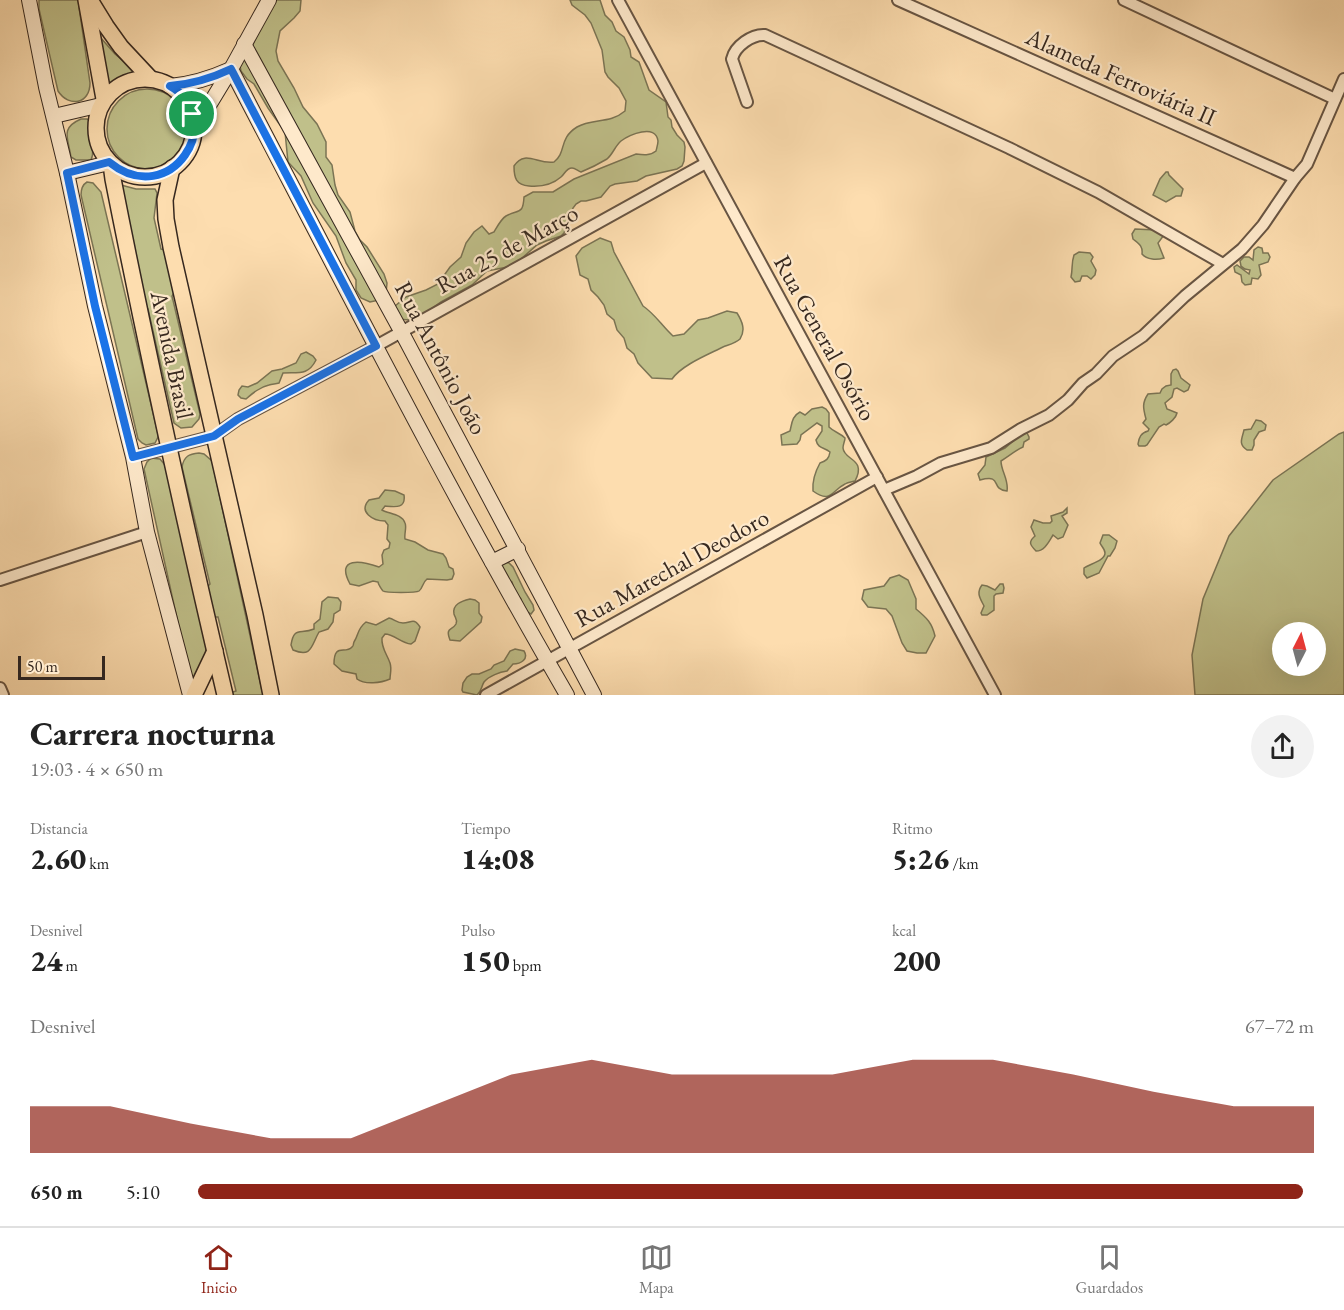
<!DOCTYPE html>
<html lang="es">
<meta charset="utf-8">
<style>
body{margin:0;font-family:"EB Garamond",serif;background:#f2f2f2;color:#222;height:100vh;display:flex;flex-direction:column;font-size:22px;white-space:nowrap}
*{box-sizing:border-box;margin:0}
p{font-size:20px;color:#767676}
.icon{flex:none;width:33px;height:33px;fill:none;stroke:currentColor;stroke-width:2;stroke-linecap:round;stroke-linejoin:round}
.map{position:relative;height:695px;overflow:hidden}
.side{display:flex;flex-direction:column;background:#fff;flex:1}
.side>*{flex:none}
.needle{width:39px;rotate:6deg}
.tools{position:absolute;left:1272px;top:622px;display:grid;gap:12px}
.tools a{display:grid;place-items:center;width:54px;height:54px;border-radius:50%;background:#fff;box-shadow:0 6px 24px #0002;font-size:30px}
.scale{position:absolute;left:18px;bottom:15px;width:87px;box-sizing:border-box;padding-left:6px;border:3px solid #36281f;border-top:0;font-size:16px;line-height:21px;white-space:nowrap;color:#36281f;-webkit-text-stroke:4px #fee9cb;paint-order:stroke}
.pin{position:absolute;display:grid;place-items:center;width:51px;height:51px;color:#fff;margin:-26px;border:3px solid #fff;border-radius:50%;box-shadow:0 2px 6px #0007}
.round{display:grid;place-items:center;flex:none;width:63px;height:63px;border-radius:32px;background:#f2f2f2}
.summary{display:flex;align-items:center;justify-content:space-between;height:102px;padding:0 30px}
h1{font-size:33px;font-weight:800;line-height:45px}
.figures{display:grid;grid-template-columns:repeat(3,1fr);gap:9px;height:102px;padding:6px 30px}
.figures div{display:grid;align-content:center}
.figures b{font-size:30px;font-weight:800}
.figures small{font-size:16px;font-weight:400}
.figures p{font-size:16px}
.chart{height:168px;padding:12px 30px}
.chart p{display:flex;justify-content:space-between}
.chart svg{width:100%;height:108px;margin-top:6px;fill:#8f2418;opacity:.7}
ul{padding:0 30px;list-style:none;font-size:20px}
li{display:grid;grid-template-columns:96px 72px 1fr;align-items:center;height:45px}
li i{height:15px;border-radius:8px;background:#8f2418}
.tab-bar{display:flex;justify-content:space-around;align-items:center;height:84px;border-top:2px solid #e0e0e0;background:#fff;font-size:16px;color:#767676}
.tab-bar a{display:grid;justify-items:center;gap:3px}
.tab-bar .selected{color:#8f2418}
.map>svg:first-child{display:block}
</style>
<div class="map">
<svg width="1344" height="695" viewBox="0 0 1344 695">
<rect width="100%" height="100%" fill="#fdddaf"/>
<filter id="stains"><feTurbulence type="fractalNoise" baseFrequency=".00333" numOctaves="4"/><feColorMatrix values="0 0 0 0 .2 0 0 0 0 .09 0 0 0 0 .02 0 0 0 .5 -.17"/></filter>
<radialGradient id="worn" r=".72"><stop offset=".6" stop-color="#630" stop-opacity="0"/><stop offset="1" stop-color="#630" stop-opacity=".3"/></radialGradient>
<g fill="#c0c08a" stroke="#7b7454" stroke-width="1.5" fill-rule="evenodd">
<path d="M39 0H78L90 83C90 104 69 108 58 91L39 9Z"/>
<path d="M274 0H301L300 11 294 18 280 31 276 51 278 61 294 88 303 107 317 124 326 142V157L332 165 335 185 338 195 350 212 355 231 360 240 367 247 384 274 387 283 386 293 379 300 370 302 361 298 356 290V280L346 263 336 236 313 203 301 176 288 162 285 132 268 108 254 84 247 79 241 71 239 61Z"/>
<path d="M570 0H600L605 15 612 22 616 31 624 37 630 50 631 57 639 62 649 90 666 102 668 117 671 120 672 127 677 135 684 142 685 147 684 161 682 166 677 169 646 176 637 181 615 184 610 186 601 197 586 201H581L576 204 573 208 564 233 561 236 546 241 537 245 513 266 487 271 472 285 441 302 424 314 410 320 396 319 395 306 406 297 426 290 438 284 450 267 461 257 466 243 474 232 482 226 489 234 494 232C497 227 501 219 506 216 519 209 523 215 524 197L533 192H553L574 179 636 154C643 155 650 156 656 151 657 147 658 144 658 141 656 123 629 135 621 141 615 146 613 154 607 159 602 162 586 170 581 172 578 171 575 168 572 168 566 168 565 174 561 177 552 185 541 187 529 186 516 185 514 178 514 166 525 149 538 165 554 162 567 152 558 139 577 127 592 118 610 124 625 111L626 101 619 88 608 77 605 72 602 50 591 23 585 15 572 5Z"/>
<path d="M100 37 115 54 138 73 124 77 109 84Z"/>
<circle cx="147" cy="129" r="40"/>
<path d="M81 119H87L89 120C89 133 96 149 91 160H76L71 157C68 138 60 128 81 119Z"/>
<path d="M1166 172H1168L1169 175 1183 189 1181 196H1176L1166 202 1153 195 1160 179Z"/>
<path d="M87 182 93 183 101 192 158 434V437L155 443 146 445 142 443 138 439 81 195C81 190 82 185 87 182Z"/>
<path d="M121 185 136 189H155L157 193 154 218 161 249 166 250 178 286 172 296 200 414 199 419 192 427 181 428 174 423 148 309 139 303V286L142 284 120 188Z"/>
<path d="M1135 229 1156 230 1164 235 1158 243 1164 258C1157 260 1147 260 1142 254 1143 246 1139 244 1133 239L1132 234Z"/>
<path d="M600 238 611 242 614 252 643 306C655 314 662 326 673 336L684 334 698 320 708 318 727 311 737 313C742 321 746 330 740 339 736 343 728 345 723 347 707 355 682 365 672 379L652 378 638 363 634 354 627 348 624 338 617 330 614 320 607 314 604 305 598 297 591 290 588 279 580 275 576 256 582 248Z"/>
<path d="M1258 247 1262 248 1263 253H1268L1270 257 1268 262 1259 265 1261 275 1258 279 1252 278 1251 284 1245 285 1242 282 1241 275 1235 272 1234 267 1237 265 1249 274 1250 270 1245 269 1241 266 1240 261 1244 257H1249L1253 260 1254 250Z"/>
<path d="M1079 252 1090 253 1093 257 1091 261 1096 270 1095 275 1091 279 1087 276H1082L1080 281 1075 282 1071 277C1073 268 1071 264 1074 255Z"/>
<path d="M306 352 313 356 316 360C308 376 298 372 283 373L279 383C275 384 272 384 269 385 260 387 253 393 246 399L241 398 238 395 239 390 242 386 248 387 257 383 272 371 282 369 296 363 301 354Z"/>
<path d="M1176 369 1178 371 1181 378 1190 385 1188 390 1184 392 1177 388 1174 389 1172 397 1165 403 1167 409 1177 413C1176 418 1170 423 1166 425L1164 424 1159 427 1147 445 1145 446H1139L1138 444C1139 437 1141 433 1148 431L1149 429 1143 423 1146 419C1143 408 1142 403 1148 394L1160 393 1162 389 1166 386 1171 385V374L1173 370Z"/>
<path d="M822 407 826 409 829 413V427C834 432 840 433 845 438 845 441 843 444 843 448 844 461 867 458 855 481 851 482 848 482 845 484 831 491 831 504 813 491 812 480 815 472 820 463 826 461 829 459 830 452 824 447 818 449 816 440L822 431V426L817 423 801 435 800 440 797 444 782 445 781 435 790 431C792 423 792 416 800 412L805 415 812 409Z"/>
<path d="M1256 420 1261 421 1266 425 1265 430 1259 432 1254 440V445L1252 450H1247C1238 444 1242 439 1244 430L1251 429Z"/>
<path d="M1344 432V695H1195L1192 655 1203 599 1229 536 1273 480 1339 434ZM1282 633H1316V666H1282Z"/>
<path d="M1027 433 1029 437V439L1024 442 1023 447C1016 450 1009 456 1001 461 1001 471 1009 480 1007 491 989 489 1004 474 980 480L978 474 985 465 986 457 1005 448 1020 435Z"/>
<path d="M199 453 204 454 212 461 263 695H224L236 691 218 617H212L206 653 195 677 192 680 190 677 144 469 147 462 151 458 160 459 165 465 197 604 200 594 210 584 182 467C184 456 189 454 199 453Z"/>
<path d="M385 490 395 491 404 495C406 509 395 507 385 506L382 510C389 514 402 514 405 523 407 527 404 534 405 539L415 542 428 550 443 554 446 558 449 567 453 569 454 574 452 579 447 580 427 579C422 583 423 588 419 591 416 593 386 593 383 591 382 590 378 584 378 582L373 581 359 586 350 584C335 556 362 561 379 567L383 564 382 555 384 550 389 548 390 543 387 539 388 525 385 521C373 521 358 512 369 500L379 498Z"/>
<path d="M1067 508V513L1062 516 1068 525 1063 537 1058 539 1053 535C1049 541 1045 551 1036 551 1030 545 1028 542 1035 536L1031 527 1034 520 1043 523H1050L1052 521 1051 516 1063 512Z"/>
<path d="M1103 535H1109L1117 541 1115 548 1110 556H1108L1099 573 1087 578 1084 574V568C1089 564 1105 561 1105 553 1105 549 1101 546 1100 543Z"/>
<path d="M499 560 509 563 513 567 525 592 533 605 534 610 531 614C524 611 521 606 521 599L515 592 512 582 500 573Z"/>
<path d="M899 575 908 580 916 599V609C927 618 932 623 935 636L926 653H917L907 651 902 643 892 616 886 609 868 607 862 599 864 590 884 586 890 578Z"/>
<path d="M1000 584H1003L1004 588 1003 593 996 594 994 596V610L987 615H982L981 613 984 606C980 598 976 593 982 585L987 586 995 590Z"/>
<path d="M328 597 338 598 341 602 340 610 334 614 333 622 328 629 319 632C311 646 312 658 293 650L291 645C294 626 300 635 314 629V624L320 619 322 602Z"/>
<path d="M470 599 475 600 479 603V613L482 617 481 622 460 641 450 640C445 627 452 631 456 624 458 619 455 618 454 614 452 604 462 601 470 599Z"/>
<path d="M389 618C394 619 397 623 403 623 411 623 414 617 420 627L415 641 411 644C401 643 394 634 385 634L382 638C381 648 387 654 390 663 392 669 390 674 390 679 381 683 365 685 357 679L356 674 342 671 334 664C334 642 345 655 352 647 354 646 353 644 354 642 359 634 357 629 366 622L376 625Z"/>
<path d="M515 649 524 651C529 659 521 664 513 664L507 671C500 672 489 676 484 682 481 687 482 691 477 695L463 692 462 690 463 683 467 677 472 674H479L491 669 494 665 504 661 510 651Z"/>
</g>
<g fill="none" stroke-linecap="round" stroke-linejoin="round">
<g stroke="#685543" stroke-width="14">
<g id="street">
<path d="M618 0 995 695"/>
<path d="M898 0 1295 178"/>
<path d="M1124 0 1335 99"/>
<path d="M747 102 732 59C735 46 752 34 765 35L1009 148 1098 192 1223 264"/>
<path d="M133 457 214 436 238 419 376 346 706 163"/>
<path d="M884 490 917 476 941 463 991 448 1021 429 1049 415 1068 400 1083 383 1096 374 1113 356 1143 336 1185 296 1242 249 1263 225 1295 178 1307 164 1344 79"/>
<path d="M0 580 147 532"/>
<path d="M0 688 3 695"/>
<path d="M486 695 877 477"/>
</g>
</g>
<g stroke="#36281f" stroke-width="16">
<g id="secondary">
<path d="M29 0 46 87 67 173 95 306 133 457 147 532 190 695"/>
<path d="M244 44 401 331 594 695"/>
<path d="M231 69C341 279 448 490 567 695"/>
<path d="M170 86C192 84 211 78 231 69"/>
<path d="M54 116 101 105"/>
<path d="M194 130 231 69 269 0"/>
<path d="M67 173 109 163"/>
<path d="M492 562 518 549"/>
</g>
</g>
<g stroke="#36281f" stroke-width="18">
<g id="primary">
<path d="M86 0 104 99"/>
<path d="M90 0 106 26 121 47 150 78"/>
<circle cx="145" cy="128" r="49"/>
<path d="M111 164 113 179C147 352 185 524 225 695"/>
<path d="M172 168 165 200 166 219 171 247 255 615 271 695"/>
<path d="M194 695 215 651"/>
</g>
</g>
<use href="#street" stroke="#fee9cb" stroke-width="10"/>
<use href="#secondary" stroke="#fee9cb" stroke-width="14"/>
<use href="#primary" stroke="#fdddaf" stroke-width="15"/>
</g>
<g fill="none" stroke-linecap="round" stroke-linejoin="round">
<g stroke="#fff" stroke-width="12">
<path id="route" d="M231 69 376 346 238 419 214 436 133 457 95 306 67 173 109 162C171 212 229 119 170 86 192 84 210 79 231 69Z"/>
</g>
<use href="#route" stroke="#1a73e8" stroke-width="8"/>
</g>
<g text-anchor="middle" stroke-width="4.5" stroke-linejoin="round" paint-order="stroke">
<g font-size="24" fill="#36281f" stroke="#fee9cb">
<text transform="translate(1121 77) rotate(24)" y="8">Alameda Ferroviária II</text>
<text transform="translate(507 249) rotate(-29)" y="8">Rua 25 de Março</text>
<text transform="translate(825 338) rotate(61)" y="8">Rua General Osório</text>
<text transform="translate(172 355) rotate(78)" y="8">Avenida Brasil</text>
<text transform="translate(441 358) rotate(62)" y="8">Rua Antônio João</text>
<text transform="translate(672 568) rotate(-29)" y="8">Rua Marechal Deodoro</text>
</g>
</g>
<rect width="100%" height="100%" filter="url(#stains)"/>
<rect width="100%" height="100%" fill="url(#worn)"/>
</svg>
<div class="tools">
<a><svg class="needle" viewBox="-14 -14 28 28"><path d="M0-13l5 13h-10z" fill="#e53935"/><path d="M0 13l5-13h-10z" fill="#767676"/></svg></a>
</div>
<div class="scale">50 m</div>
<div class="pin" style="left:192px;top:114px;background:#1e9e55"><svg class="icon" aria-label="arrive" viewBox="0 0 24 24"><path d="M6 21V4h12l-3 4 3 4H6"/></svg></div>
</div>
<section class="side">
<div class="summary"><div><h1>Carrera nocturna</h1><p>19:03 · 4 × 650 m</p></div><a class="round"><svg class="icon" aria-label="share" viewBox="0 0 24 24"><path d="M12 15V3M7 8l5-5 5 5M5 13v7h14v-7"/></svg></a></div>
<div class="figures">
<div><p>Distancia</p><b>2.60<small> km</small></b></div>
<div><p>Tiempo</p><b>14:08</b></div>
<div><p>Ritmo</p><b>5:26<small> /km</small></b></div>
</div>
<div class="figures">
<div><p>Desnivel</p><b>24<small> m</small></b></div>
<div><p>Pulso</p><b>150<small> bpm</small></b></div>
<div><p>kcal</p><b>200</b></div>
</div>
<div class="chart"><p><span>Desnivel</span>67–72 m</p>
<svg viewBox="0 0 160 44" preserveAspectRatio="none"><path d="M0 44V25L10 25L20 32L30 38L40 38L50 25L60 12L70 6L80 12L90 12L100 12L110 6L120 6L130 12L140 19L150 25L160 25V44z"/></svg>
</div>
<ul>
<li><b>650 m</b>5:10<i style="width:99%"></i></li>
</ul>
</section>
<nav class="tab-bar">
<a class="selected"><svg class="icon" aria-label="home" viewBox="0 0 24 24"><path d="M3 11l9-7 9 7M6 9v11h12V9"/></svg>Inicio</a>
<a><svg class="icon" aria-label="map" viewBox="0 0 24 24"><path d="M3 6l6-2 6 2 6-2v14l-6 2-6-2-6 2zM9 4v14M15 6v14"/></svg>Mapa</a>
<a><svg class="icon" aria-label="saved" viewBox="0 0 24 24"><path d="M7 4h10v16l-5-4-5 4z"/></svg>Guardados</a>
</nav>
